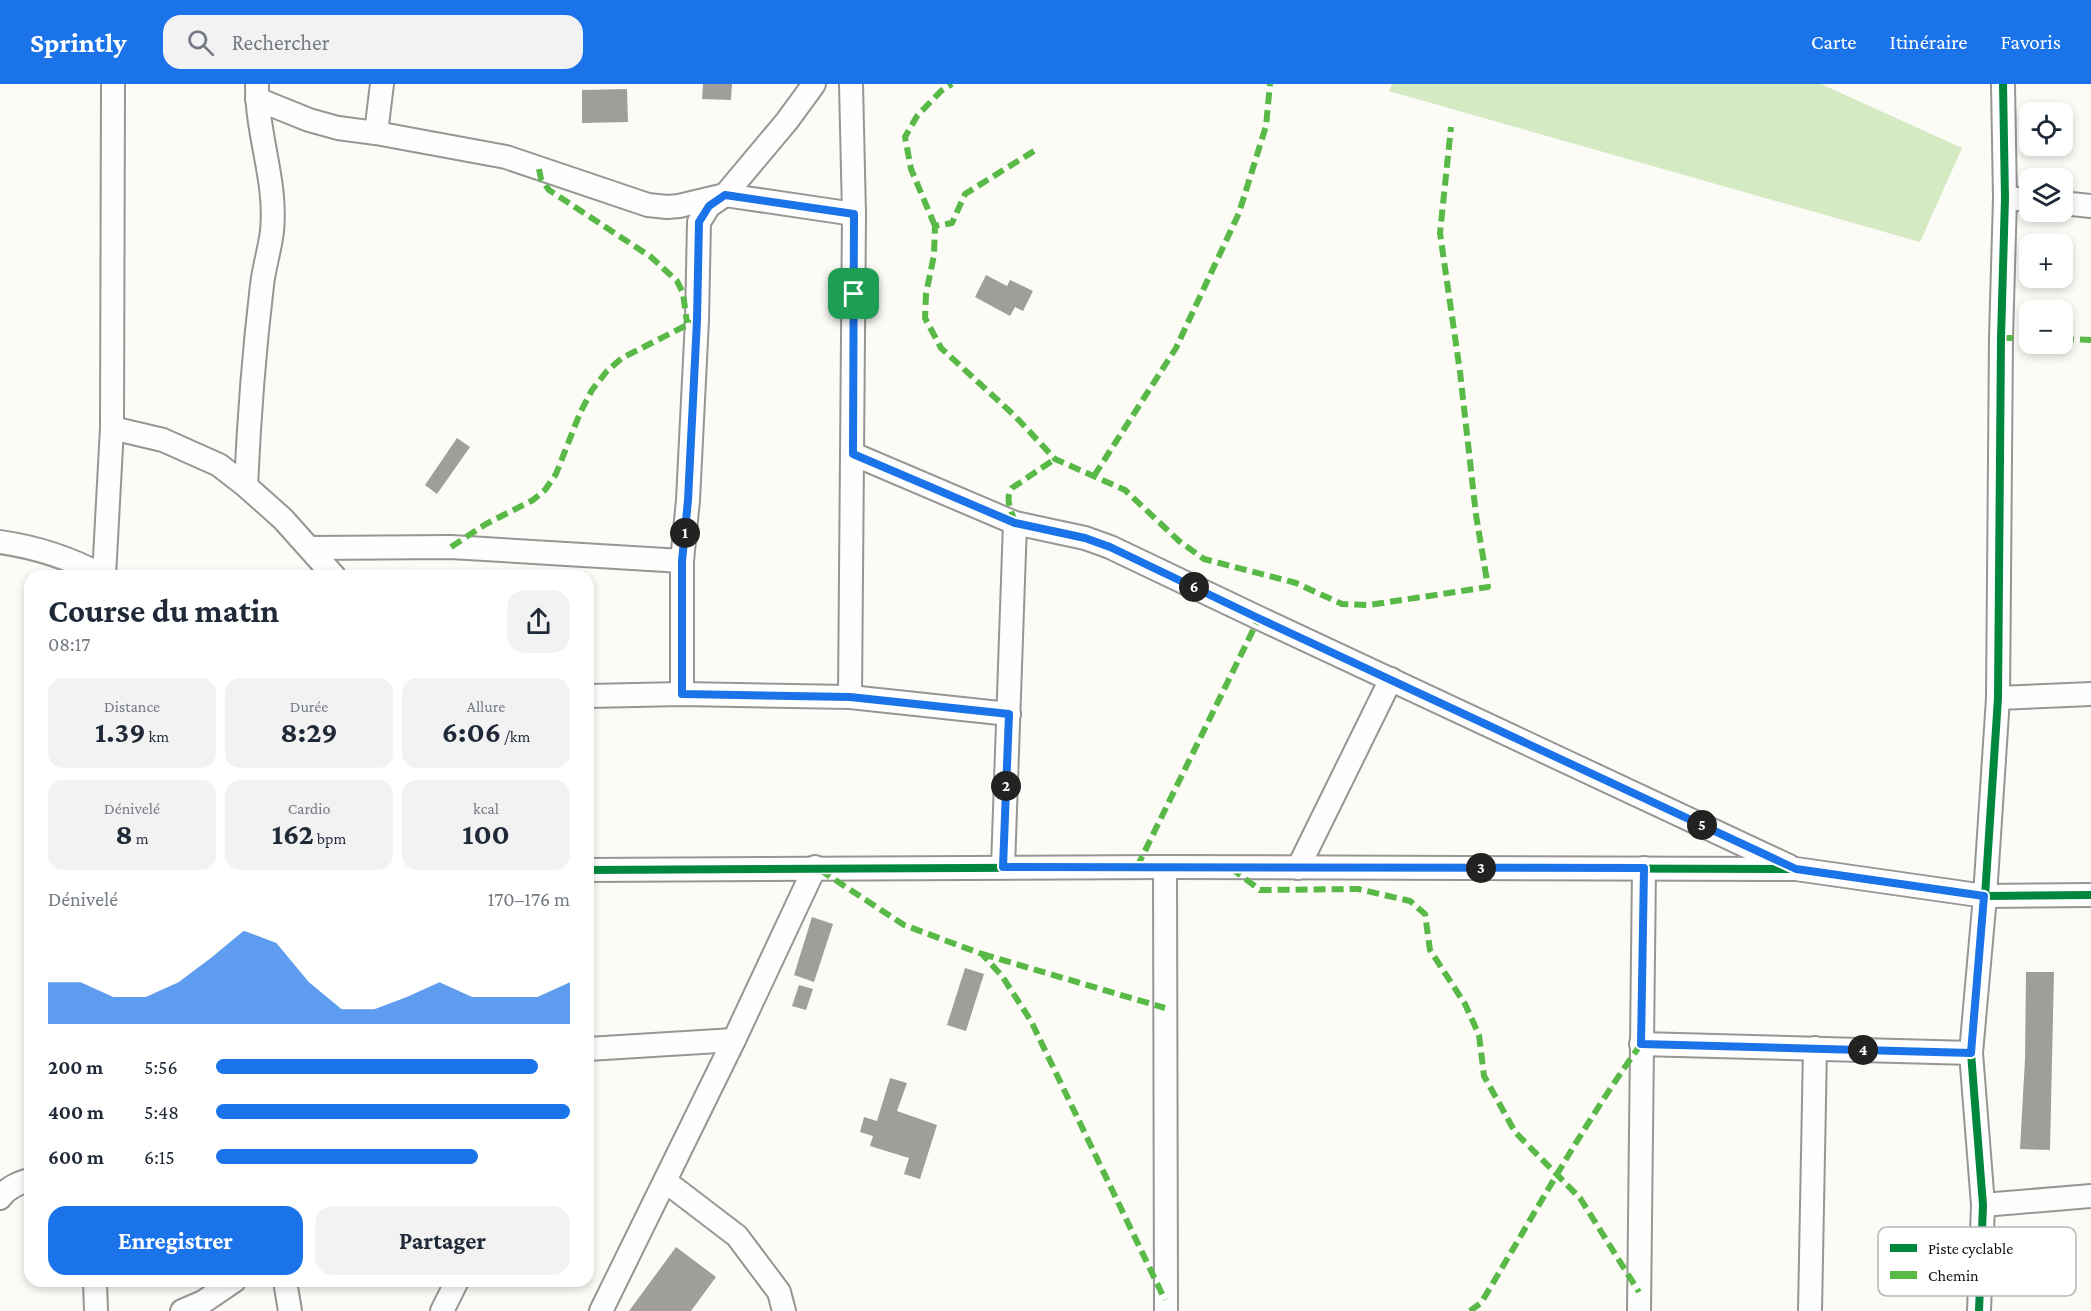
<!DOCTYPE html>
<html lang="fr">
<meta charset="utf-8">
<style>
body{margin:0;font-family:"Crimson Pro",serif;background:#f2f2f3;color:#1f2937;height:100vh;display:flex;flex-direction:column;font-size:22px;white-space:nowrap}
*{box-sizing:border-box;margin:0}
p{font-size:20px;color:#747a83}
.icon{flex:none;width:33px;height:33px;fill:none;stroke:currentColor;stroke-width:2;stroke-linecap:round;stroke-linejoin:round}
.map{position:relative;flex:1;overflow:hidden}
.side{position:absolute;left:24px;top:486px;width:570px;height:717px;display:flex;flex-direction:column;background:#fff;border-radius:18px;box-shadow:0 3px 9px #0003}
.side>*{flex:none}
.controls{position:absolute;left:2019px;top:18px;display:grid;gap:12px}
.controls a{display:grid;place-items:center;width:54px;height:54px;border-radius:12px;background:#fff;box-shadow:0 3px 9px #0003;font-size:30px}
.pin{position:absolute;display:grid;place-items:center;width:51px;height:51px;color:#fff;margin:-26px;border-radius:12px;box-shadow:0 3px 9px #0006}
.km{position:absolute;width:30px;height:30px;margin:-15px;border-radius:50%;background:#222;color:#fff;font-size:16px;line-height:30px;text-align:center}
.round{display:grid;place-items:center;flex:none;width:63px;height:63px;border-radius:18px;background:#f2f2f3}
.head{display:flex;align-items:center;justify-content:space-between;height:102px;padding:0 24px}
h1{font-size:33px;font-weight:700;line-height:45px}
.metrics{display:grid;grid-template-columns:repeat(3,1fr);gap:9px;height:102px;padding:6px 24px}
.metrics div{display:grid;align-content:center;border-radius:15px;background:#f2f2f3;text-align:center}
.metrics b{font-size:30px;font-weight:700}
.metrics small{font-size:16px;font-weight:400}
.metrics p{font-size:16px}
.chart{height:168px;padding:12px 24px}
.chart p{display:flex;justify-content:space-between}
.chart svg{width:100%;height:108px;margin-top:6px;fill:#1a73e8;opacity:.7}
.primary-button{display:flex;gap:12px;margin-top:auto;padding:12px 24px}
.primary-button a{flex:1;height:69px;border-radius:18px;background:#1a73e8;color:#fff;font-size:24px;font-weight:700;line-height:69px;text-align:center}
.primary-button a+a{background:#f2f2f3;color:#1f2937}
ul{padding:0 24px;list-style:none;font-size:20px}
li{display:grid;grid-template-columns:96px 72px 1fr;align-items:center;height:45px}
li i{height:15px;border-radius:8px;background:#1a73e8}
header{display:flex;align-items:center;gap:36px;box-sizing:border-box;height:84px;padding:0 30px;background:#1a73e8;color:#fff}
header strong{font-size:28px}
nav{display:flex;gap:33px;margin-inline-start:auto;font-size:21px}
.search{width:420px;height:54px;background:#f2f2f3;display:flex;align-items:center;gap:15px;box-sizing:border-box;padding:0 21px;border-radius:18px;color:#747a83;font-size:22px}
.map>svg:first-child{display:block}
</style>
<header>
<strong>Sprintly</strong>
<div class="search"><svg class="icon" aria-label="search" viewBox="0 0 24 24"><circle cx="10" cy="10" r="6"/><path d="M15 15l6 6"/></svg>Rechercher</div>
<nav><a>Carte</a><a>Itinéraire</a><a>Favoris</a></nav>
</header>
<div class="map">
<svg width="2091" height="1227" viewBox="0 0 2091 1227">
<rect width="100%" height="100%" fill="#fcfbf6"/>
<path fill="#d4eac3" d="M1392 0H1821L1962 64 1920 158 1389 7Z"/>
<g fill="#a09e9b">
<path d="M703 0H732L731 16 702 15Z"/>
<path d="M627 5 628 38 582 39V6Z"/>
<path d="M986 191 1007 202 1010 196 1033 207 1023 227 1015 223 1010 232 975 213Z"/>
<path d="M457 354 470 363 437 410 425 401Z"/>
<path d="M812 833 833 840 814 898 794 891Z"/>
<path d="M965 884 984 890 966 947 947 941Z"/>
<path d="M2026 888H2054L2050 1066 2020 1065 2025 975Z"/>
<path d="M799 901 813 905 806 926 792 922Z"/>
<path d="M890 994 907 999 897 1027 937 1041 920 1095 904 1090 909 1074 870 1062 873 1052 860 1048 864 1033 877 1037Z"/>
<path d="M676 1163 716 1193 691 1227H629Z"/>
</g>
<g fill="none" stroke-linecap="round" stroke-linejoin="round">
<g stroke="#969694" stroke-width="26">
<g id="minor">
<path d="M257 15 309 36 338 44 376 49 506 73 648 121 667 123 679 122 725 111 854 130"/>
<path d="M376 49 382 0"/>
<path d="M2005 114 2030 116"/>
<path d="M2062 119 2091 122"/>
<path d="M112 344 163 356 219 381 246 402 283 435 334 492"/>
<path d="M853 370 1015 439 1085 454 1110 463 1259 534 1789 782"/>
<path d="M246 402C249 334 254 268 262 201 264 183 270 165 272 147 277 97 257 52 257 2"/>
<path d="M0 458C35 463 72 475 103 492"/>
<path d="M310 464 451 463 682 477"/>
<path d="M104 492 112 344 113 0"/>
<path d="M682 610V477L688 416 697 236 699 138 709 122 725 111 787 37 814 0"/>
<path d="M588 612 682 610 850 613 1009 630"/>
<path d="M850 613 854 130 851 0"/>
<path d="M1998 614 2091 610"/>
<path d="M1003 783 1015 439"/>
<path d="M1165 783 1166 1227"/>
<path d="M1298 784 1391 595"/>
<path d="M588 786 1165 783 1796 785 1985 812 2091 811"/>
<path d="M1641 960 1971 969"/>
<path d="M588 965 734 956"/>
<path d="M665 1097 737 1152 779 1208 784 1227"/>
<path d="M0 1114C6 1105 19 1098 30 1096"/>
<path d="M1983 1121 2091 1112"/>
<path d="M95 1197 96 1227"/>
<path d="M285 1197 290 1227"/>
<path d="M182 1227 203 1218 234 1197"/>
<path d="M442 1227 457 1197"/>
<path d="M601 1227 734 956 815 783"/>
<path d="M1639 1227 1644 784"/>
<path d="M1810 1227 1815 964"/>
<path d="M1979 1227 1983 1121 1971 969 1985 812 1998 614 2001 254 2005 114 2003 0"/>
</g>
</g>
<use href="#minor" stroke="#fffefe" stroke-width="22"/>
<g stroke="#58b947" stroke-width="6" stroke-dasharray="12 6" stroke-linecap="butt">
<path d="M1034 67 965 110 952 139 935 142 934 171 926 210 925 234 941 264 1015 332 1055 375 1125 406 1179 457 1204 475 1296 499 1342 520 1369 521 1488 503 1476 431 1460 288 1440 149 1451 43"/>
<path d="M539 85 541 95 549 106 651 173 677 197 683 209 687 239"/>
<path d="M935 142 911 85 905 53 917 32 941 7 952 0"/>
<path d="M2001 254H2030"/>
<path d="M2062 255 2091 256"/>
<path d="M1094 392 1176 264 1239 129 1266 42 1270 0"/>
<path d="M1015 439C1012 427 1004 415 1012 404L1055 375"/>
<path d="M451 463 486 440 533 416 545 406 556 390 580 329 592 306 607 287 622 274 697 236"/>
<path d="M1137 783 1259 534"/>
<path d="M1231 784 1260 806 1358 805 1410 817 1425 830 1430 866 1465 920 1479 951 1484 992 1515 1048 1580 1114 1639 1208"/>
<path d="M820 786 904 841 982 870 1002 892 1031 937 1165 1216"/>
<path d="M982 870 1165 924"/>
<path d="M1470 1227 1481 1219C1534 1131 1581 1044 1641 960"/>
</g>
<g stroke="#fff" stroke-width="11">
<g id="cycleway">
<path d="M588 786 1165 783 1796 785 1985 812 2091 811"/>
<path d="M1979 1227 1983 1121 1971 969 1985 812 1998 614 2001 254 2005 114 2003 0"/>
</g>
</g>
<use href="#cycleway" stroke="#00873e" stroke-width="8"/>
</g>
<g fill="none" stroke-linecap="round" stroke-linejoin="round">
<g stroke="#fff" stroke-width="12">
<path id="route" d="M725 111 854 130 853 370 1015 439 1085 454 1110 463 1258 534 1796 785 1984 812 1971 969 1641 960 1644 784 1003 783 1009 630 850 613 682 610V477L688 416 697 236 699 138 709 122Z"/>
</g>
<use href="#route" stroke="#1a73e8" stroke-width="8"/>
</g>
<rect x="1878" y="1143" width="198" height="69" rx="9" fill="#fff" stroke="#b7b7b7" stroke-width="1.5"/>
<rect x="1890" y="1160" width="27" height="8" fill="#00873e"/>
<rect x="1890" y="1187" width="27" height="8" fill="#58b947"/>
<g font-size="16" fill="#101010">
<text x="1928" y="1170">Piste cyclable</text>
<text x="1928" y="1197">Chemin</text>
</g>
</svg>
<div class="controls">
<a><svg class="icon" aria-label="locate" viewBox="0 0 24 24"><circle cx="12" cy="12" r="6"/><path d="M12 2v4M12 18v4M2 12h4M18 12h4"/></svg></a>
<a><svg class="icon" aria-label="layers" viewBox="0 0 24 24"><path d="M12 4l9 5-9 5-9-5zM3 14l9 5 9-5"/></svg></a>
<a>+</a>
<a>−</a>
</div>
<div class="pin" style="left:854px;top:210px;background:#1e9e55"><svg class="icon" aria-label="arrive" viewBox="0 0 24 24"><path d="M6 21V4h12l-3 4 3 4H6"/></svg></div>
<b class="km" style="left:685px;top:449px">1</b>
<b class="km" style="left:1006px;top:702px">2</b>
<b class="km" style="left:1481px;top:784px">3</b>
<b class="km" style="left:1863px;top:966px">4</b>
<b class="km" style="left:1702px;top:741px">5</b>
<b class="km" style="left:1194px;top:503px">6</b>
<section class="side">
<div class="head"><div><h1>Course du matin</h1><p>08:17</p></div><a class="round"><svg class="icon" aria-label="share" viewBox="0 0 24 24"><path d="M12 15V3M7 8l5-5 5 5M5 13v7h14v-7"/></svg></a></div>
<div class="metrics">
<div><p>Distance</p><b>1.39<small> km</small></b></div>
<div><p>Durée</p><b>8:29</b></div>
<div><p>Allure</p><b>6:06<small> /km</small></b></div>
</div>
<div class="metrics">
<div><p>Dénivelé</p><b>8<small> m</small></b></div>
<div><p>Cardio</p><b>162<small> bpm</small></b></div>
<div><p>kcal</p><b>100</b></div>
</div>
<div class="chart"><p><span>Dénivelé</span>170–176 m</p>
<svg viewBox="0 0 160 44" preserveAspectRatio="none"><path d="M0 44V27L10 27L20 33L30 33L40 27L50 17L60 6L70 11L80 27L90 38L100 38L110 33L120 27L130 33L140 33L150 33L160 27V44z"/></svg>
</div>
<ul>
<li><b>200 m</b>5:56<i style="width:91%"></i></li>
<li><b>400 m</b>5:48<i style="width:100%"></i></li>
<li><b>600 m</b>6:15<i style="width:74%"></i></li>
</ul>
<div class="primary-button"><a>Enregistrer</a><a>Partager</a></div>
</section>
</div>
